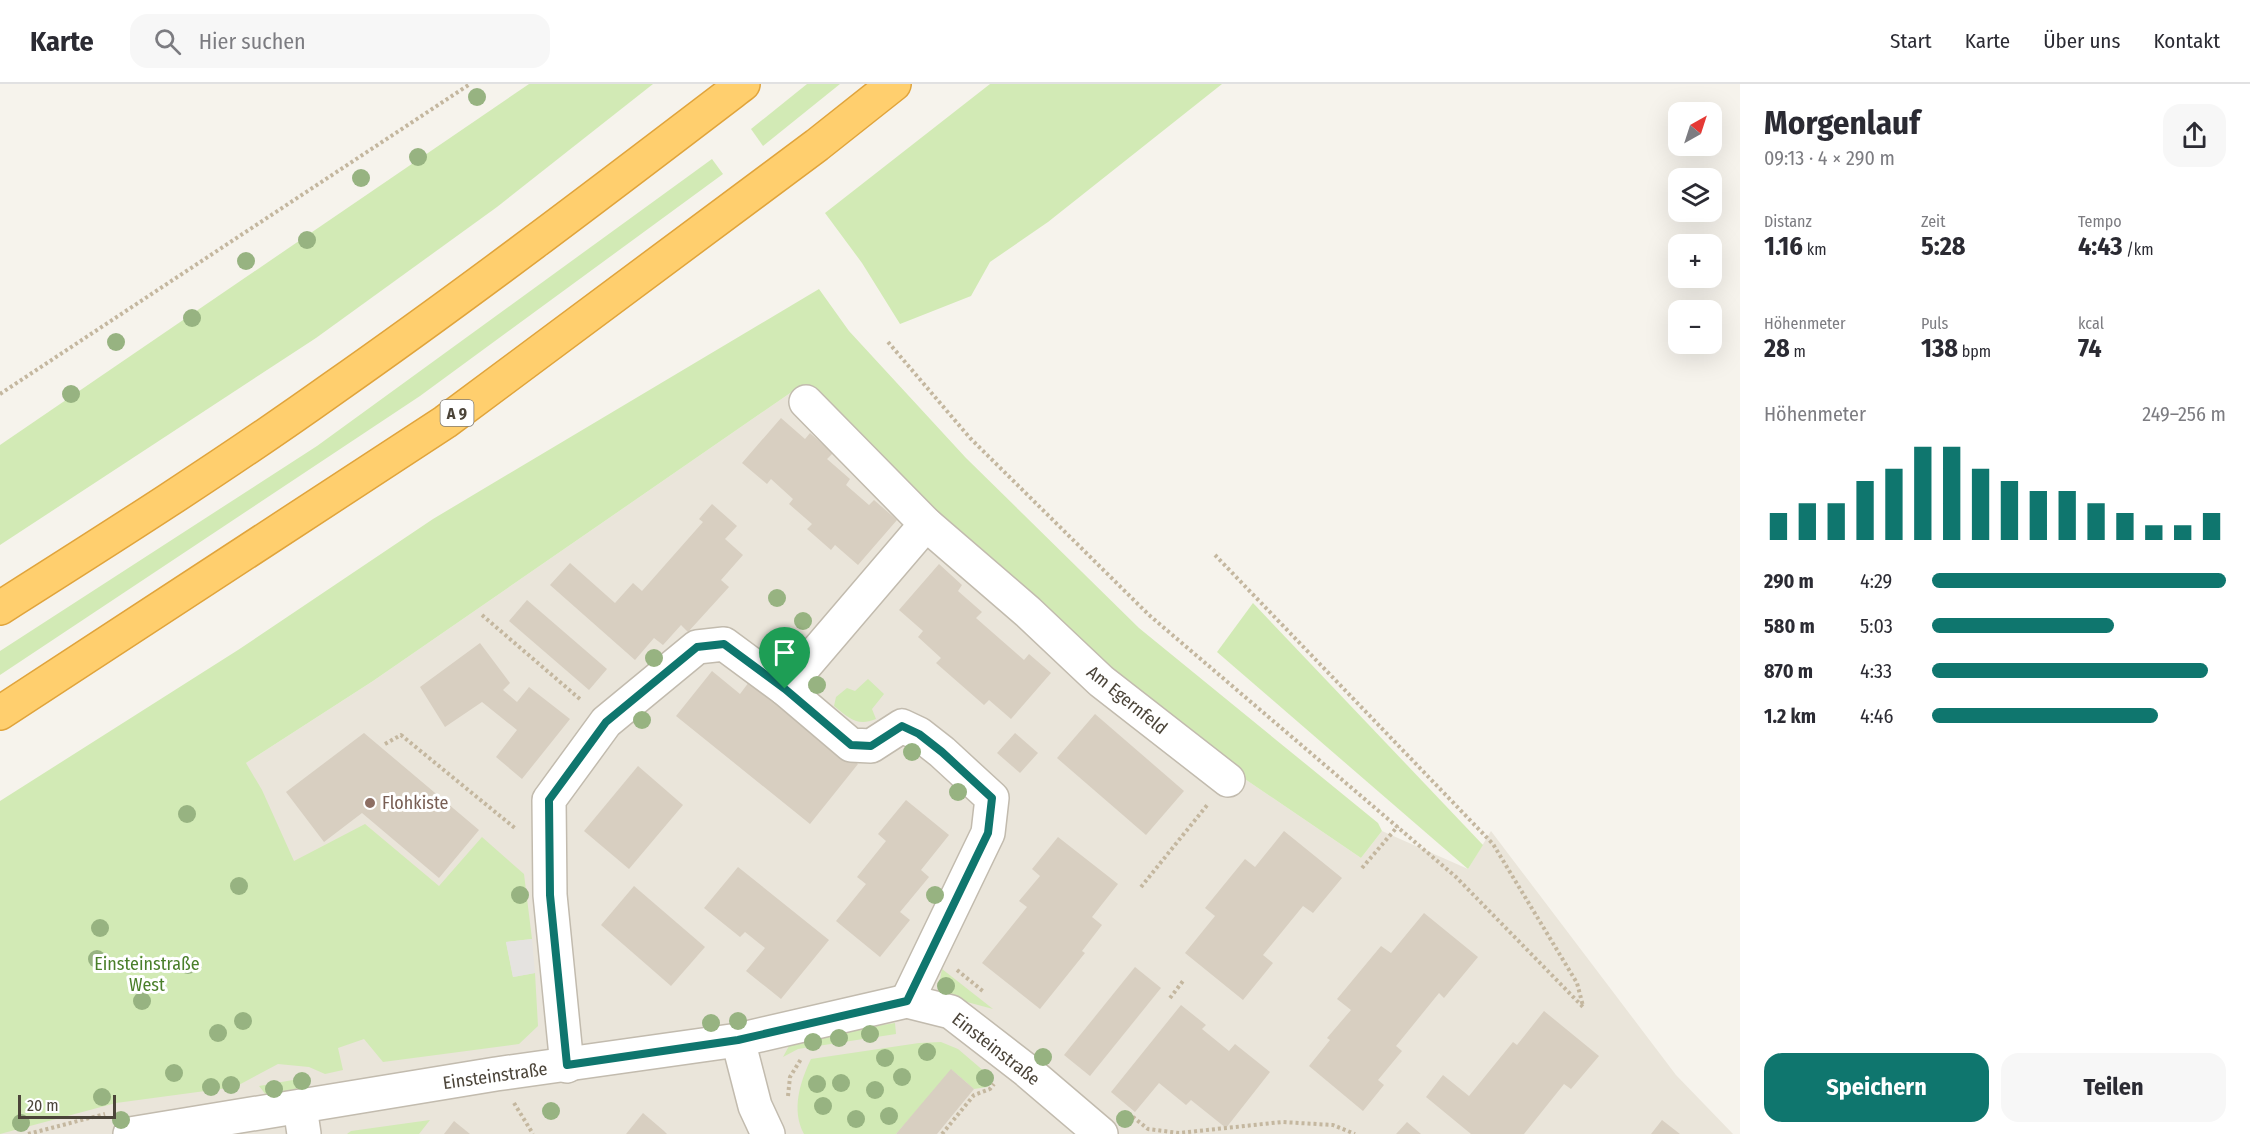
<!DOCTYPE html>
<html lang="de">
<meta charset="utf-8">
<style>
body{margin:0;font-family:"Fira Sans Condensed",sans-serif;background:#f7f7f7;color:#2b2b33;height:100vh;display:flex;flex-direction:column;font-size:22px;white-space:nowrap}
*{box-sizing:border-box;margin:0}
p{font-size:20px;color:#7c7c81}
.icon{flex:none;width:33px;height:33px;fill:none;stroke:currentColor;stroke-width:2;stroke-linecap:round;stroke-linejoin:round}
.map{position:relative;flex:1;overflow:hidden}
.sheet{display:flex;flex-direction:column;background:#fff;width:510px}
.sheet>*{flex:none}
.needle{width:39px;rotate:39deg}
.buttons{position:absolute;left:1668px;top:18px;display:grid;gap:12px}
.buttons a{display:grid;place-items:center;width:54px;height:54px;border-radius:12px;background:#fff;box-shadow:0 6px 24px #0002;font-size:30px}
.scale{position:absolute;left:18px;bottom:15px;width:98px;box-sizing:border-box;padding-left:6px;border:3px solid #4b4439;border-top:0;font-size:16px;line-height:21px;white-space:nowrap;color:#4b4439;-webkit-text-stroke:4px #fff;paint-order:stroke}
.pin{position:absolute;display:grid;place-items:center;width:51px;height:51px;color:#fff;margin:-62px -26px;border-radius:50% 50% 50% 0;rotate:-45deg;box-shadow:0 0 6px #0007}
.pin .icon{rotate:45deg}
.round{display:grid;place-items:center;flex:none;width:63px;height:63px;border-radius:18px;background:#f7f7f7}
.headline{display:flex;align-items:center;justify-content:space-between;height:102px;padding:0 24px}
h1{font-size:33px;font-weight:700;line-height:45px}
.figures{display:grid;grid-template-columns:repeat(3,1fr);gap:9px;height:102px;padding:6px 24px}
.figures div{display:grid;align-content:center}
.figures b{font-size:26px;font-weight:700}
.figures small{font-size:16px;font-weight:400}
.figures p{font-size:16px}
.chart{height:168px;padding:12px 24px}
.chart p{display:flex;justify-content:space-between}
.chart svg{width:100%;height:108px;margin-top:6px;stroke:#0f766e;stroke-width:6}
.cta{display:flex;gap:12px;margin-top:auto;padding:12px 24px}
.cta a{flex:1;height:69px;border-radius:18px;background:#0f766e;color:#fff;font-size:24px;font-weight:700;line-height:69px;text-align:center}
.cta a+a{background:#f7f7f7;color:#2b2b33}
ul{padding:0 24px;list-style:none;font-size:20px}
li{display:grid;grid-template-columns:96px 72px 1fr;align-items:center;height:45px}
li i{height:15px;border-radius:8px;background:#0f766e}
header{display:flex;align-items:center;gap:36px;box-sizing:border-box;height:84px;padding:0 30px;background:#fff;border-bottom:2px solid #e1e1e2}
header strong{font-size:28px}
nav{display:flex;gap:33px;margin-inline-start:auto;font-size:21px}
.search{width:420px;height:54px;background:#f7f7f7;display:flex;align-items:center;gap:15px;box-sizing:border-box;padding:0 21px;border-radius:18px;color:#7c7c81;font-size:22px}
main{display:flex;flex:1;min-height:0}
.map>svg:first-child{display:block}
</style>
<header>
<strong>Karte</strong>
<div class="search"><svg class="icon" aria-label="search" viewBox="0 0 24 24"><circle cx="10" cy="10" r="6"/><path d="M15 15l6 6"/></svg>Hier suchen</div>
<nav><a>Start</a><a>Karte</a><a>Über uns</a><a>Kontakt</a></nav>
</header>
<main>
<div class="map">
<svg width="1740" height="1050" viewBox="0 0 1740 1050">
<rect width="100%" height="100%" fill="#f6f3ec"/>
<path fill="#eae5da" d="M796 305 839 333 1189 657 1361 774 1382 747 1468 785 1491 747 1676 991 1733 1050H0L246 679 373 597Z"/>
<g fill="#d2eab5">
<path d="M529 0H653L497 123 316 254 0 461V361Z"/>
<path d="M807 0H840L763 62 751 45Z"/>
<path d="M990 0H1222L1048 138 990 178 971 212 900 240 862 179 825 129Z"/>
<path d="M712 75 723 90 420 312 0 591V567L317 362Z"/>
<path d="M819 205 849 247 966 374 1139 544 1378 739 1382 747 1361 774 1189 657 942 434 839 333 796 305 373 597 246 679 262 706 294 777 365 740 439 802 482 753 524 790 532 855 506 858 513 893 535 889 538 942 519 960 383 978 364 955 338 964 343 986 325 990 309 983 278 980 235 1003 116 1019 0 1050V717L238 566 433 435Z"/>
<path d="M1253 519 1483 761 1468 785 1217 568Z"/>
<path d="M868 595 884 610 872 625 876 635C857 643 849 634 834 622L836 613 847 604 855 607Z"/>
<path d="M942 885 993 925 937 910Z"/>
<path d="M895 939 896 950 798 965 783 973 790 960 819 951Z"/>
<path d="M941 958 958 965 992 994 987 1003 974 1005 952 986 896 1050H804C791 1026 800 998 811 975L919 959Z"/>
<path d="M304 994 300 1010 270 1016 259 1002Z"/>
<path d="M430 1036 419 1050H347L351 1047Z"/>
</g>
<path fill="#e5e3e0" d="M532 855 535 889 513 893 506 858Z"/>
<g fill="#d8cfc1">
<path d="M781 334 805 355 810 349 833 369 827 375 850 395 846 401 869 421 874 416 897 436 858 481 835 461 831 466 807 445 812 440 789 420 793 415 771 395 767 400 742 379Z"/>
<path d="M712 420 737 442 725 455 743 471 721 496 729 503 688 548 681 541 663 561 654 554 635 576 550 501 570 479 615 519 633 499 642 507 703 438 699 435Z"/>
<path d="M939 480 962 501 958 507 982 528 976 534 1024 576 1029 570 1051 589 1011 635 989 616 984 621 936 579 941 574 918 553 923 547 899 526Z"/>
<path d="M527 516 607 585 589 606 509 537Z"/>
<path d="M480 559 510 599 503 606 517 618 529 603 570 635 522 695 496 673 517 646 482 618 445 643 420 603Z"/>
<path d="M712 587 740 610 752 594 858 680 810 740 676 632Z"/>
<path d="M1095 630 1184 707 1146 751 1057 674Z"/>
<path d="M364 649 479 746 439 794 362 729 324 758 286 708Z"/>
<path d="M1015 649 1038 669 1020 689 997 669Z"/>
<path d="M638 682 683 721 629 785 584 747Z"/>
<path d="M906 716 949 751 921 786 929 793 900 828 910 836 880 873 836 837 866 800 857 793 886 757 878 750Z"/>
<path d="M1284 747 1342 794 1313 829 1303 822 1263 871 1273 879 1243 916 1185 869 1215 832 1205 824 1245 775 1255 783Z"/>
<path d="M1058 753 1118 800 1092 833 1102 841 1082 867 1085 869 1040 925 982 879 1027 823 1019 817 1040 792 1032 785Z"/>
<path d="M738 783 829 856 781 915 746 887 765 864 745 848 740 853 704 824Z"/>
<path d="M634 802 705 863 671 902 601 841Z"/>
<path d="M1424 829 1478 873 1444 914 1439 909 1396 962 1402 967 1378 996 1384 1001 1363 1027 1309 982 1330 956 1327 954 1351 926 1337 915 1381 862 1391 869Z"/>
<path d="M1135 883 1161 904 1090 992 1064 971Z"/>
<path d="M1181 921 1206 941 1202 945 1229 967 1235 960 1270 988 1226 1044 1191 1016 1186 1021 1159 999 1135 1028 1111 1008Z"/>
<path d="M1544 927 1599 972 1571 1005 1564 1000 1524 1050H1471L1426 1013 1443 991 1469 1012 1513 958 1517 961Z"/>
<path d="M951 985 974 1005 937 1050H896Z"/>
<path d="M643 1029 664 1047 667 1050H626Z"/>
<path d="M1662 1036 1680 1050H1651Z"/>
<path d="M454 1037 470 1050H444Z"/>
<path d="M1407 1038 1421 1050H1396Z"/>
</g>
<g fill="none" stroke-linecap="round" stroke-linejoin="round">
<g stroke="#c2bbae" stroke-width="36">
<g id="minor">
<path d="M806 318 926 440 1028 528 1101 597 1228 696"/>
<path d="M785 605 926 440"/>
<path d="M738 956 755 1022 768 1050"/>
<path d="M567 982 550 811 549 716 606 638 697 563 724 560 785 605 851 661 871 662 902 642 919 650 942 668 992 714 988 749 907 917"/>
<path d="M300 1023 304 1050"/>
<path d="M130 1050 496 990 738 956 907 917 951 928 1026 986 1101 1050"/>
</g>
</g>
<g stroke="#e0a43c" stroke-width="36">
<g id="highway">
<path d="M0 524C112 453 224 382 332 305 472 207 608 103 743 0"/>
<path d="M0 629 445 338 817 61 894 0"/>
</g>
</g>
<g stroke="#c4b79f" stroke-width="4" stroke-dasharray="3 3" stroke-linecap="butt">
<path d="M888 258 970 354 1149 531 1456 793 1583 923"/>
<path d="M0 310 470 0"/>
<path d="M1215 471 1493 760 1577 899 1583 922"/>
<path d="M482 531 581 616"/>
<path d="M385 660 401 651 516 745"/>
<path d="M1362 784 1398 742"/>
<path d="M1141 803 1208 720"/>
<path d="M957 886 984 908"/>
<path d="M1170 914 1183 897"/>
<path d="M788 1012 790 993 801 975"/>
<path d="M514 1019 533 1050"/>
<path d="M1128 1029 1148 1045 1179 1049 1282 1038 1333 1041 1355 1050"/>
<path d="M28 1050 105 1030"/>
<path d="M942 1050 974 1011 990 1005 994 1000"/>
</g>
<use href="#minor" stroke="#fff" stroke-width="33"/>
<use href="#highway" stroke="#ffcf6e" stroke-width="33"/>
</g>
<g fill="#97b381">
<circle cx="477" cy="13" r="9"/>
<circle cx="418" cy="73" r="9"/>
<circle cx="361" cy="94" r="9"/>
<circle cx="307" cy="156" r="9"/>
<circle cx="246" cy="177" r="9"/>
<circle cx="192" cy="234" r="9"/>
<circle cx="116" cy="258" r="9"/>
<circle cx="71" cy="310" r="9"/>
<circle cx="777" cy="514" r="9"/>
<circle cx="803" cy="537" r="9"/>
<circle cx="784" cy="560" r="9"/>
<circle cx="654" cy="574" r="9"/>
<circle cx="817" cy="601" r="9"/>
<circle cx="642" cy="636" r="9"/>
<circle cx="912" cy="668" r="9"/>
<circle cx="958" cy="708" r="9"/>
<circle cx="187" cy="730" r="9"/>
<circle cx="239" cy="802" r="9"/>
<circle cx="520" cy="811" r="9"/>
<circle cx="935" cy="811" r="9"/>
<circle cx="100" cy="844" r="9"/>
<circle cx="97" cy="875" r="9"/>
<circle cx="188" cy="881" r="9"/>
<circle cx="946" cy="902" r="9"/>
<circle cx="142" cy="917" r="9"/>
<circle cx="243" cy="937" r="9"/>
<circle cx="738" cy="937" r="9"/>
<circle cx="711" cy="939" r="9"/>
<circle cx="218" cy="949" r="9"/>
<circle cx="870" cy="950" r="9"/>
<circle cx="839" cy="954" r="9"/>
<circle cx="813" cy="958" r="9"/>
<circle cx="927" cy="968" r="9"/>
<circle cx="1043" cy="973" r="9"/>
<circle cx="885" cy="974" r="9"/>
<circle cx="174" cy="989" r="9"/>
<circle cx="902" cy="993" r="9"/>
<circle cx="985" cy="994" r="9"/>
<circle cx="302" cy="997" r="9"/>
<circle cx="841" cy="999" r="9"/>
<circle cx="817" cy="1000" r="9"/>
<circle cx="231" cy="1001" r="9"/>
<circle cx="211" cy="1003" r="9"/>
<circle cx="274" cy="1005" r="9"/>
<circle cx="875" cy="1006" r="9"/>
<circle cx="102" cy="1013" r="9"/>
<circle cx="823" cy="1022" r="9"/>
<circle cx="551" cy="1027" r="9"/>
<circle cx="889" cy="1032" r="9"/>
<circle cx="856" cy="1035" r="9"/>
<circle cx="1125" cy="1035" r="9"/>
<circle cx="121" cy="1036" r="9"/>
<circle cx="21" cy="1039" r="9"/>
</g>
<g fill="none" stroke-linecap="round" stroke-linejoin="round">
<g stroke="#fff" stroke-width="12">
<path id="route" d="M724 560 785 605 851 661 871 662 902 642 919 650 942 668 992 714 988 749 907 917 738 956 567 981 550 811 549 716 606 638 697 563Z"/>
</g>
<use href="#route" stroke="#0f766e" stroke-width="8"/>
</g>
<circle fill="#8d6e63" stroke="#fff" stroke-width="2" cx="370" cy="719" r="6"/>
<g text-anchor="middle" stroke-width="6" stroke-linejoin="round" paint-order="stroke">
<rect fill="#fff" stroke="#817c74" stroke-width="1.5" x="440.5" y="316" width="33" height="26" rx="4.5"/>
<g font-size="16" font-weight="bold" fill="#4b4439">
<text x="457" y="335">A 9</text>
</g>
<g font-size="18" fill="#4b4439" stroke="#fff">
<text transform="translate(1127 616) rotate(39)" y="6">Am Egernfeld</text>
<text transform="translate(996 965) rotate(38)" y="6">Einsteinstraße</text>
<text transform="translate(495 992) rotate(-8)" y="6">Einsteinstraße</text>
</g>
<g font-size="18" fill="#785e54" stroke="#fff" text-anchor="start">
<text x="382" y="725">Flohkiste</text>
</g>
<g font-size="18" fill="#4a7f2a" stroke="#fff">
<text x="147" y="886">Einsteinstraße<tspan x="147" dy="21">West</tspan></text>
</g>
</g>
</svg>
<div class="buttons">
<a><svg class="needle" viewBox="-14 -14 28 28"><path d="M0-13l5 13h-10z" fill="#e53935"/><path d="M0 13l5-13h-10z" fill="#7c7c81"/></svg></a>
<a><svg class="icon" aria-label="layers" viewBox="0 0 24 24"><path d="M12 4l9 5-9 5-9-5zM3 14l9 5 9-5"/></svg></a>
<a>+</a>
<a>−</a>
</div>
<div class="scale">20 m</div>
<div class="pin" style="left:785px;top:605px;background:#1e9e55"><svg class="icon" aria-label="arrive" viewBox="0 0 24 24"><path d="M6 21V4h12l-3 4 3 4H6"/></svg></div>
</div>
<section class="sheet">
<div class="headline"><div><h1>Morgenlauf</h1><p>09:13 · 4 × 290 m</p></div><a class="round"><svg class="icon" aria-label="share" viewBox="0 0 24 24"><path d="M12 15V3M7 8l5-5 5 5M5 13v7h14v-7"/></svg></a></div>
<div class="figures">
<div><p>Distanz</p><b>1.16<small> km</small></b></div>
<div><p>Zeit</p><b>5:28</b></div>
<div><p>Tempo</p><b>4:43<small> /km</small></b></div>
</div>
<div class="figures">
<div><p>Höhenmeter</p><b>28<small> m</small></b></div>
<div><p>Puls</p><b>138<small> bpm</small></b></div>
<div><p>kcal</p><b>74</b></div>
</div>
<div class="chart"><p><span>Höhenmeter</span>249–256 m</p>
<svg viewBox="0 0 160 44" preserveAspectRatio="none"><path d="M5 44V33M15 44V29M25 44V29M35 44V20M45 44V15M55 44V6M65 44V6M75 44V15M85 44V20M95 44V24M105 44V24M115 44V29M125 44V33M135 44V38M145 44V38M155 44V33"/></svg>
</div>
<ul>
<li><b>290 m</b>4:29<i style="width:100%"></i></li>
<li><b>580 m</b>5:03<i style="width:62%"></i></li>
<li><b>870 m</b>4:33<i style="width:94%"></i></li>
<li><b>1.2 km</b>4:46<i style="width:77%"></i></li>
</ul>
<div class="cta"><a>Speichern</a><a>Teilen</a></div>
</section>
</main>
